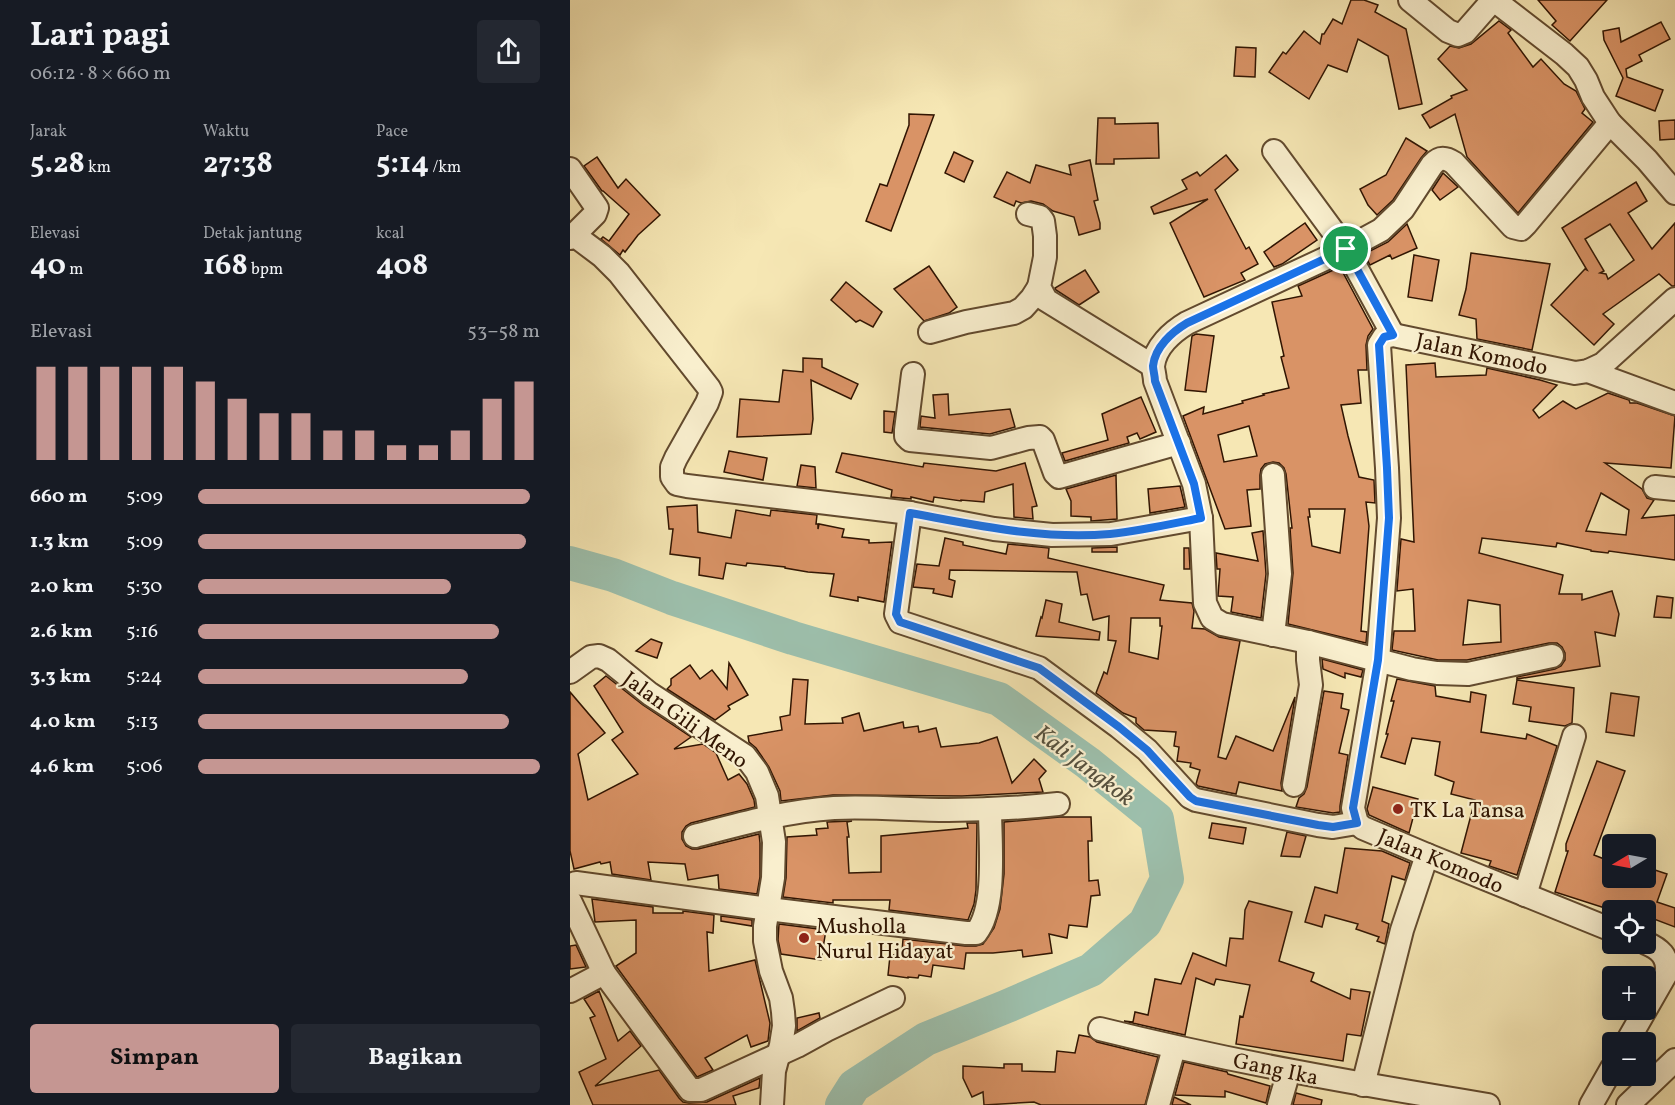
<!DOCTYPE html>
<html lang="id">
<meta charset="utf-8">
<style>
body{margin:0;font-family:Vollkorn,serif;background:#242831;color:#f1f3f6;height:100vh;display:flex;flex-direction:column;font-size:22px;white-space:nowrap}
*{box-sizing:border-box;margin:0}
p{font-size:20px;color:#9ea1a6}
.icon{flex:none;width:33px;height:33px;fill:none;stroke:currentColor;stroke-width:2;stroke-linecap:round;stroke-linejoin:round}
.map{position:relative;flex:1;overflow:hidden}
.panel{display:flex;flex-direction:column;background:#171b24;width:570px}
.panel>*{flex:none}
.needle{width:39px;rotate:260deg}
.controls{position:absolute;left:1032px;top:834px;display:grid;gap:12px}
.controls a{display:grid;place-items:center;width:54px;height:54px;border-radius:6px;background:#171b24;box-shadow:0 6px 24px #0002;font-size:30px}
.pin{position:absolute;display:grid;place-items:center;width:51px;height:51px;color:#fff;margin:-26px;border:3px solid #fff;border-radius:50%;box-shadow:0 2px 6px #0007}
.round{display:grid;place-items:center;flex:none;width:63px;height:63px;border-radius:6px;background:#242831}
.summary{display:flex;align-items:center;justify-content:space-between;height:102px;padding:0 30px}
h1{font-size:33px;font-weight:700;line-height:45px}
.figures{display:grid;grid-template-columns:repeat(3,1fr);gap:9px;height:102px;padding:6px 30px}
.figures div{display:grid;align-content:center}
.figures b{font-size:30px;font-weight:700}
.figures small{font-size:16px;font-weight:400}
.figures p{font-size:16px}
.chart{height:168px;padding:12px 30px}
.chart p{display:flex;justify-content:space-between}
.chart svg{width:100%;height:108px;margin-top:6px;stroke:#c59692;stroke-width:6}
.action{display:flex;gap:12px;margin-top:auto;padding:12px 30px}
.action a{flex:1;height:69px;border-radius:6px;background:#c59692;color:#111;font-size:24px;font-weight:700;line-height:69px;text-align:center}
.action a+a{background:#242831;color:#f1f3f6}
ul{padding:0 30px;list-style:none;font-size:20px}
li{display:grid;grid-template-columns:96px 72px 1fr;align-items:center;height:45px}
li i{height:15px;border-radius:8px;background:#c59692}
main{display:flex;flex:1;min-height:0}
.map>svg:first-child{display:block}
</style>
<main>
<section class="panel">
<div class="summary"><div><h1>Lari pagi</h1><p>06:12 · 8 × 660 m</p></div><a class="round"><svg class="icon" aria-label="share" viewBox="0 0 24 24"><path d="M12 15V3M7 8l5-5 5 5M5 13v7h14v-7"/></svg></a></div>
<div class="figures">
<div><p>Jarak</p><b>5.28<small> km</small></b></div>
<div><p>Waktu</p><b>27:38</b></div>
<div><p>Pace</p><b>5:14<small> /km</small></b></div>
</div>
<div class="figures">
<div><p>Elevasi</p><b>40<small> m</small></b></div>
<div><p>Detak jantung</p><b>168<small> bpm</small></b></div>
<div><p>kcal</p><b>408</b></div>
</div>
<div class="chart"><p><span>Elevasi</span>53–58 m</p>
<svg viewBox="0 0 160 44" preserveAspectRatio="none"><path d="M5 44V6M15 44V6M25 44V6M35 44V6M45 44V6M55 44V12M65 44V19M75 44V25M85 44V25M95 44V32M105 44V32M115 44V38M125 44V38M135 44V32M145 44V19M155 44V12"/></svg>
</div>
<ul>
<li><b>660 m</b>5:09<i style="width:97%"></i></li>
<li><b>1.3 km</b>5:09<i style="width:96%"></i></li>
<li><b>2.0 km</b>5:30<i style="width:74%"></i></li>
<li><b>2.6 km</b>5:16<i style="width:88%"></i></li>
<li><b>3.3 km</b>5:24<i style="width:79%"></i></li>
<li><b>4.0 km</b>5:13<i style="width:91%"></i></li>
<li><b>4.6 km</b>5:06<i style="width:100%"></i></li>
</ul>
<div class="action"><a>Simpan</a><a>Bagikan</a></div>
</section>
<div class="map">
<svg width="1105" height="1105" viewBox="0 0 1105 1105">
<rect width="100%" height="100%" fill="#f6e7b4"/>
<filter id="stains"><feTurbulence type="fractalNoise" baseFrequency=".00333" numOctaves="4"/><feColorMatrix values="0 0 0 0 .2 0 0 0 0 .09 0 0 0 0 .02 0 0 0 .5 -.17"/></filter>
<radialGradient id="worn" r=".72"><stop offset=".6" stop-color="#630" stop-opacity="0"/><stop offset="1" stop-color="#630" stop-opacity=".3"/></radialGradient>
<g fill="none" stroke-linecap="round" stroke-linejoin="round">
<path stroke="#9dc0ad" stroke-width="34" d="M0 563 43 575 102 598 223 638 429 699 518 763 587 819 597 879 575 923 521 970 435 1007 356 1039 284 1086 272 1105"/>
</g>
<g fill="#d99366" stroke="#311502" stroke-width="1.5" fill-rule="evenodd">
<path d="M781 0H794L808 5 805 12 836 29 852 104 829 109 818 56 788 39 777 72 758 65 739 99 699 72 713 52 716 54 734 31 750 44 752 34H754L763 19 772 24Z"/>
<path d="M968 0H1037L1000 41 982 25 986 21Z"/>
<path d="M929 21 941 30 938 33 963 67 971 59 994 84 1006 91 1015 109 1012 113 1023 122 948 213 897 157 885 114 860 128 852 115 882 98 881 96 897 90 868 59 880 46 889 48 901 44Z"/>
<path d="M1091 22 1100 39 1069 55 1072 61 1056 69 1057 77 1093 90 1085 111 1046 96 1053 78 1034 40 1033 31 1049 28 1051 42Z"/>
<path d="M666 47 686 48 685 77 664 76Z"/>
<path d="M339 114 364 115 321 231 296 221 310 184 317 186 339 125Z"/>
<path d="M528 118H545V124L588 123 589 158 544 159V164H526Z"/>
<path d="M1105 120V139L1090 140 1089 121Z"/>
<path d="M836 138 857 151 851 158 823 200 807 215 798 205 790 189 816 175Z"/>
<path d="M384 152 403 161 394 182 375 173Z"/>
<path d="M656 155 668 170 645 190 676 249 679 247 688 264 671 273 675 280 634 297 600 223 638 199 584 214 581 207 617 189 612 180 627 172 630 176Z"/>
<path d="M27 157 48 188 56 179 90 215 68 235 55 252 53 250 50 255 31 239 33 237 39 241 59 214 33 191H32L14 166Z"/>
<path d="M520 160 528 200 524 201 530 223V229L509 235 504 217 483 211 473 204 461 201 451 203 446 201 444 206 424 197 437 172 460 183 466 165 501 175 499 165Z"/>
<path d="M873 173 888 187 870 200 862 190Z"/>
<path d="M1066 182 1077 201 1058 213 1082 249 1105 223V286H1102L1089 274 1033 314 1044 324 1024 345 981 305 1015 269 1017 270 992 228ZM1040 224 1064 260 1038 279 1036 274 1030 273 1034 271 1015 239Z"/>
<path d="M735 223 747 240 712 264 704 267 694 252Z"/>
<path d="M837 224 847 248 822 259 820 255 800 265 794 254 818 242Z"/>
<path d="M901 253 980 264 962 350 907 339 906 319 889 315 896 289Z"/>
<path d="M844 255 869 260 862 301 838 297Z"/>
<path d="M359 266 387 307 379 313 354 321 324 289Z"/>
<path d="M770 267 803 329 798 336 796 345 797 370H788L791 403 771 405 778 436 789 477 804 480 805 503 796 502 799 526 791 631 797 632 796 643 718 624 723 573 720 528H722L716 474 714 468 709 463 703 462 695 464 691 469 690 475V489L677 490 681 526 655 529 613 416 634 407 633 414 673 403 672 401 694 395 693 394 719 388 711 357 714 356 702 302 732 296 728 286ZM679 426 687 456 654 462 648 435ZM739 509H775L770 553 742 546 738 517H740Z"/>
<path d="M515 270 529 292 509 305 486 290 485 288Z"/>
<path d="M276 282 312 312 303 327 290 320 286 322 261 300Z"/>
<path d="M626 334 644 336 636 392 615 390 622 336Z"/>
<path d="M233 358 252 359V367L288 384 281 399 241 380 243 419 241 434 167 437 170 399 209 402 213 370 233 372Z"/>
<path d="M865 363 866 377 916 375 917 368 970 380 987 385 963 410 969 418 993 401 1006 409 1038 393 1059 400 1060 403H1067L1105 416 1101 468 1035 463 1072 489 1077 498 1084 500 1072 518 1105 515V560L1039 551 1038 553 1021 551V550L987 543 986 547 912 538 909 553 993 575 989 594H1012V600L1042 591 1049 614 1045 636 1025 632 1030 666 947 679V677L985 669 991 666 995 660V653L992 647 987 643H979L897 660H868L822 650 824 631H845L843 589 827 591V589L831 539 844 542 836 365ZM1031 493 1059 510 1056 535 1016 531ZM898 600 930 605 931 642 893 645Z"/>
<path d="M378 394 379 415 440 409 445 427 420 434 350 427 351 416 365 418 363 395Z"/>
<path d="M571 397 586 432 570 439 567 433 557 437 559 443 495 461 492 453 538 440 532 414Z"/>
<path d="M314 411 325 412 322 433 314 432Z"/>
<path d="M159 451 197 458 193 480 154 472Z"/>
<path d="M272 453 353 467 354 463 426 471 455 463 467 506 462 507 463 519 444 517 443 484 415 492 414 502 391 500V501L364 497 363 502 341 497V499L321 497 322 490 266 472Z"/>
<path d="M231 465 245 467 246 488 227 486Z"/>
<path d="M546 475 547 519 521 521V517L501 516V501L496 489Z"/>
<path d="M610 486 615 507 580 513 578 489Z"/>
<path d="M127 505 128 532 161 538 166 510 200 516 201 510 247 515 246 524H248V529L249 524 274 529 272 537 299 540V543L322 542 314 602 288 597V601L260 596 264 574 238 572 215 568V567L177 563 176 566 156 563 153 579 129 575 130 558 100 554 103 529H99L97 507Z"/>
<path d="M693 531 696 574 691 618 661 612 663 597 648 596 650 569H647L646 553 688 561 682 533Z"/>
<path d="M375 538 393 542V545L436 554 438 544 479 548 478 558 594 585 590 600 622 603 624 611 622 628 635 629 649 637 670 641 648 757 656 759 666 736 703 751 725 697 711 783 712 791 669 782 666 794 628 786 626 784 630 770 620 767 621 763 607 761 609 747 604 746 606 732 574 730 566 723V718L553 713 526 693 534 672 537 674 546 641 538 640 539 616 523 620 517 594 511 595 507 572 380 570 379 579 385 581 382 597 363 593 364 589 343 587 347 564 369 566ZM561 618H590V626H592L588 659 559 652Z"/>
<path d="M547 547V552H522V548Z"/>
<path d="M614 548H619L620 569H614Z"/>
<path d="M1087 596 1103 598 1101 618 1084 617Z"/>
<path d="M476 600 492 604 489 622 530 632 529 640 466 636 471 617 472 618Z"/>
<path d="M81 639 92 643 87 658 66 651Z"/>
<path d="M752 659 793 670 791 677 775 673V678L753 669Z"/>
<path d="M159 663 178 695 158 706 160 709 145 720 97 689 101 685V679L120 665 130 679 142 670 157 689Z"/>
<path d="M36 676 73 705 121 737 104 749 133 744 146 753 158 780 169 774 177 784 184 800 185 807 121 823 116 826 112 832V839L116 846 122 849H128L189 834 190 843V877L187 894 149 889 148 875 118 880 115 864 78 862 81 880 42 874 40 862 31 864 30 862 4 869 0 851V692L35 733 8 754 18 800 68 774 42 740 53 732 24 686Z"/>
<path d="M223 679 238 680 235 724 273 723 272 718 289 713 294 731 333 722 334 728 348 726 349 732 366 728 371 747 409 743 427 737 442 783 464 759 476 771 469 779 473 792 392 796 263 795 211 801 210 791 199 767 186 748 179 742 178 736 212 730 210 717 220 715Z"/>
<path d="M827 679 865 686 866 696 900 702 901 692 916 695 911 732 956 739 957 734 987 746 947 875 919 866 921 861 891 853 905 800 881 794 884 782 865 775 870 742 842 738 835 764 811 757 818 734H816L824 701H821Z"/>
<path d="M947 680 1004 688 1002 723 995 726 959 721 961 707 943 704Z"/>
<path d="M754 691 773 694 771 708 779 710 769 753 778 755 770 806V812L763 813 726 807 729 798 734 794 737 787Z"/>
<path d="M1041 693 1069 697 1064 736 1036 732Z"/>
<path d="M1027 761 1055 771 1024 855 1042 862V878H1076V867L1097 874 1087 902 1105 908V927L1076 916V910H1041L985 892 998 851H996V844Z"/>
<path d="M803 787 848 799 839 833 799 815 797 809Z"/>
<path d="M490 817H521L522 841H518L519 881 528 880 530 895 521 896 517 927 499 925 497 938 479 934 482 953 453 957 452 950 423 953H396L394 969 363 965 361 977 349 975 348 978 338 977V978L318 975 320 956 332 952 333 939 395 946H406L413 944 424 928 430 909 434 874V822Z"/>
<path d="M282 821 277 822 279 837H277L279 873 311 872V836L398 828 397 823H407L406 890 404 904 398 920 319 910 320 900H263V903L213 897 216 878 217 837 247 835 246 829 258 828 257 822Z"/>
<path d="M642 823 676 828 673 844 639 838Z"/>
<path d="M717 832 736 836 730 857 711 856Z"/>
<path d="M775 848 812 851 840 863 835 880 822 876 812 921 819 924 815 944 807 941 809 937 786 929 788 924 755 915 752 927 735 922 745 887 767 893Z"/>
<path d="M22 899 83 907V913H113V911L144 915 143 933 137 932 139 971 185 960 200 1023 198 1041 181 1047 177 1035 135 1058 143 1070 127 1077 46 966 66 953V920L25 922Z"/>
<path d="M679 901 722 912 709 961 744 973 741 981 780 999 781 989 800 992 791 1036 777 1034 773 1061 666 1044 670 1016 673 1017 680 985 646 979 644 985 626 978 615 1035 554 1021 563 1022 565 1012 578 1015 585 979 611 984 623 953 656 966 660 938 673 939 675 910Z"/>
<path d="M151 916 182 920V926L151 921Z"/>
<path d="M209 924 256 930 251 960 211 954 208 940Z"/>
<path d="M6 945 16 967 0 969V946Z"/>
<path d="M29 991 48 1041 60 1031 71 1046 25 1086 89 1070 109 1098 113 1102 119 1103 137 1102 190 1078 189 1088 163 1096 166 1105H23L9 1072 36 1059 20 1018 25 1016 14 999Z"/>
<path d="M249 1013 250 1018 227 1031V1018Z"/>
<path d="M509 1035 520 1037 527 1042 588 1057 575 1105H471L464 1102 414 1105 413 1092 402 1097 393 1078V1066L434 1068V1064H452V1071L485 1072 487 1051 505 1053Z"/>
<path d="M614 1062 657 1072 658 1074 700 1086 696 1103 655 1091V1097L605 1095Z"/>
<path d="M726 1093 752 1100 751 1105H723Z"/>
<path d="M604 1097 621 1105H602Z"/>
</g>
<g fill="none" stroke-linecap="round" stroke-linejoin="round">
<g stroke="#624a2e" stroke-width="26">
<g id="minor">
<path d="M840 0 878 31 888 35 895 32 923 0"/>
<path d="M924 0 994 54 1008 67 1016 80 1023 97 1040 123 1077 160 1105 193"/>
<path d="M704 151 776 249 823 335"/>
<path d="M0 169 27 208 25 214 4 235"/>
<path d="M458 214 470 217 473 221 475 236V257L469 287 476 300 583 366"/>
<path d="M0 238 4 235 32 256 49 273 139 388 141 392 137 403 106 458 102 467V477L107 484 117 486 340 513 424 529 482 535 541 534 631 518"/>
<path d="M360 332 396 322 444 313 453 308 462 298 469 287"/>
<path d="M1018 371 1105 403"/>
<path d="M343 374 336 430V436L340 440 421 448 458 438 470 437 473 440 485 473 489 477 609 443"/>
<path d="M1085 487 1105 489"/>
<path d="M340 513 326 614 330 622 469 668 549 727 577 750 620 797 626 800 748 825 763 827 787 823"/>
<path d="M703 635 710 574 703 475"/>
<path d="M982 656 898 674 867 673 842 669 738 642 652 624 642 618 635 603 631 518 624 484 585 381C585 376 583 370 583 366 585 347 602 332 617 323L776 249 811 230 833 209 862 165C869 157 875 157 884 163L943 227 951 229 956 224 1040 123"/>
<path d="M0 672 21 657 29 656 38 660 80 694 175 756 187 772 197 796 204 842 203 878 195 926V941L201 971 211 998 213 1012 214 1026 211 1045 204 1071 202 1105"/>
<path d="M724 785 741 685 738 660V642"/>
<path d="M125 836C171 824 216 811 264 808 302 806 340 810 378 810 415 810 451 808 488 804"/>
<path d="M0 885 6 883 198 909 396 933H406C427 907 420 842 420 809"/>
<path d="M955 895 1004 736"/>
<path d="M0 901 34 973"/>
<path d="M1042 930 857 855 793 828 787 823 783 808 808 660 819 518 817 468 809 345 814 337 823 335 1005 373 1018 371 1033 364 1105 299"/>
<path d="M0 991 34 973 120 1090H131L227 1046 256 1030 323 998"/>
<path d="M530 1029C658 1061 788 1084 918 1105"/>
<path d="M1057 1042 1097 972C1098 956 1090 949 1076 943"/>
<path d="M793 1085 832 930 857 855"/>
<path d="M588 1105 604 1048"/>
<path d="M709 1105 719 1071"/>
<path d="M1021 1105 1042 1068"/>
<path d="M1058 1105 1105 1060"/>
</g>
</g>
<use href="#minor" stroke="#f9efce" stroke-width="22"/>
</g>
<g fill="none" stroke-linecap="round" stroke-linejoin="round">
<g stroke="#fff" stroke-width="12">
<path id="route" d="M776 249 823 335 814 337 809 345 817 468 819 518 808 660 783 808 787 823 763 827 748 825 626 801 620 797 577 750 549 727 469 668 330 622 326 614 340 513C406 525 472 540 540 534 570 531 601 524 631 518L624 484 585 381C585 376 583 370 583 366 585 347 602 332 617 323Z"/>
</g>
<use href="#route" stroke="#1a73e8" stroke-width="8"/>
</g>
<g fill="#8f2418" stroke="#f9efce" stroke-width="2">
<circle cx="828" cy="809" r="6"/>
<circle cx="234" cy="938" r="6"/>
</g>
<g text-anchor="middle" stroke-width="4.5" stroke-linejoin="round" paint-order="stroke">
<g font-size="22" fill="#311502" stroke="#f9efce">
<text transform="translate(912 353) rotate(12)" y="8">Jalan Komodo</text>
<text transform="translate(116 719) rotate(36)" y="8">Jalan Gili Meno</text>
<text transform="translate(871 860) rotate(23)" y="8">Jalan Komodo</text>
<text transform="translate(706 1068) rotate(12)" y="8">Gang Ika</text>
</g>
<g font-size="22" fill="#311502" stroke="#f9efce" text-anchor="start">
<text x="840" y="817">TK La Tansa</text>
<text x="246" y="933">Musholla<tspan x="246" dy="25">Nurul Hidayat</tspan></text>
</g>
<g font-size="24" font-style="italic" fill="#57513e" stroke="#f9efce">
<text transform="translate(515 765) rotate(37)" y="8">Kali Jangkok</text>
</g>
</g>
<rect width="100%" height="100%" filter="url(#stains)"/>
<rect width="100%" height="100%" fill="url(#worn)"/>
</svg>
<div class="controls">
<a><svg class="needle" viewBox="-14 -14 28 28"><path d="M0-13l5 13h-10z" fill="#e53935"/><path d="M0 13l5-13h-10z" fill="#9ea1a6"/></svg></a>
<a><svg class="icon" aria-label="locate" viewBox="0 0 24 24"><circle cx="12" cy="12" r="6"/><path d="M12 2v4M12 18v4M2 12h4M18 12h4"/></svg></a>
<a>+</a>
<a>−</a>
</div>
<div class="pin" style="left:776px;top:249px;background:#1e9e55"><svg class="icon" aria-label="arrive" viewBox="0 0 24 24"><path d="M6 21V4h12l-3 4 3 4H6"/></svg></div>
</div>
</main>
